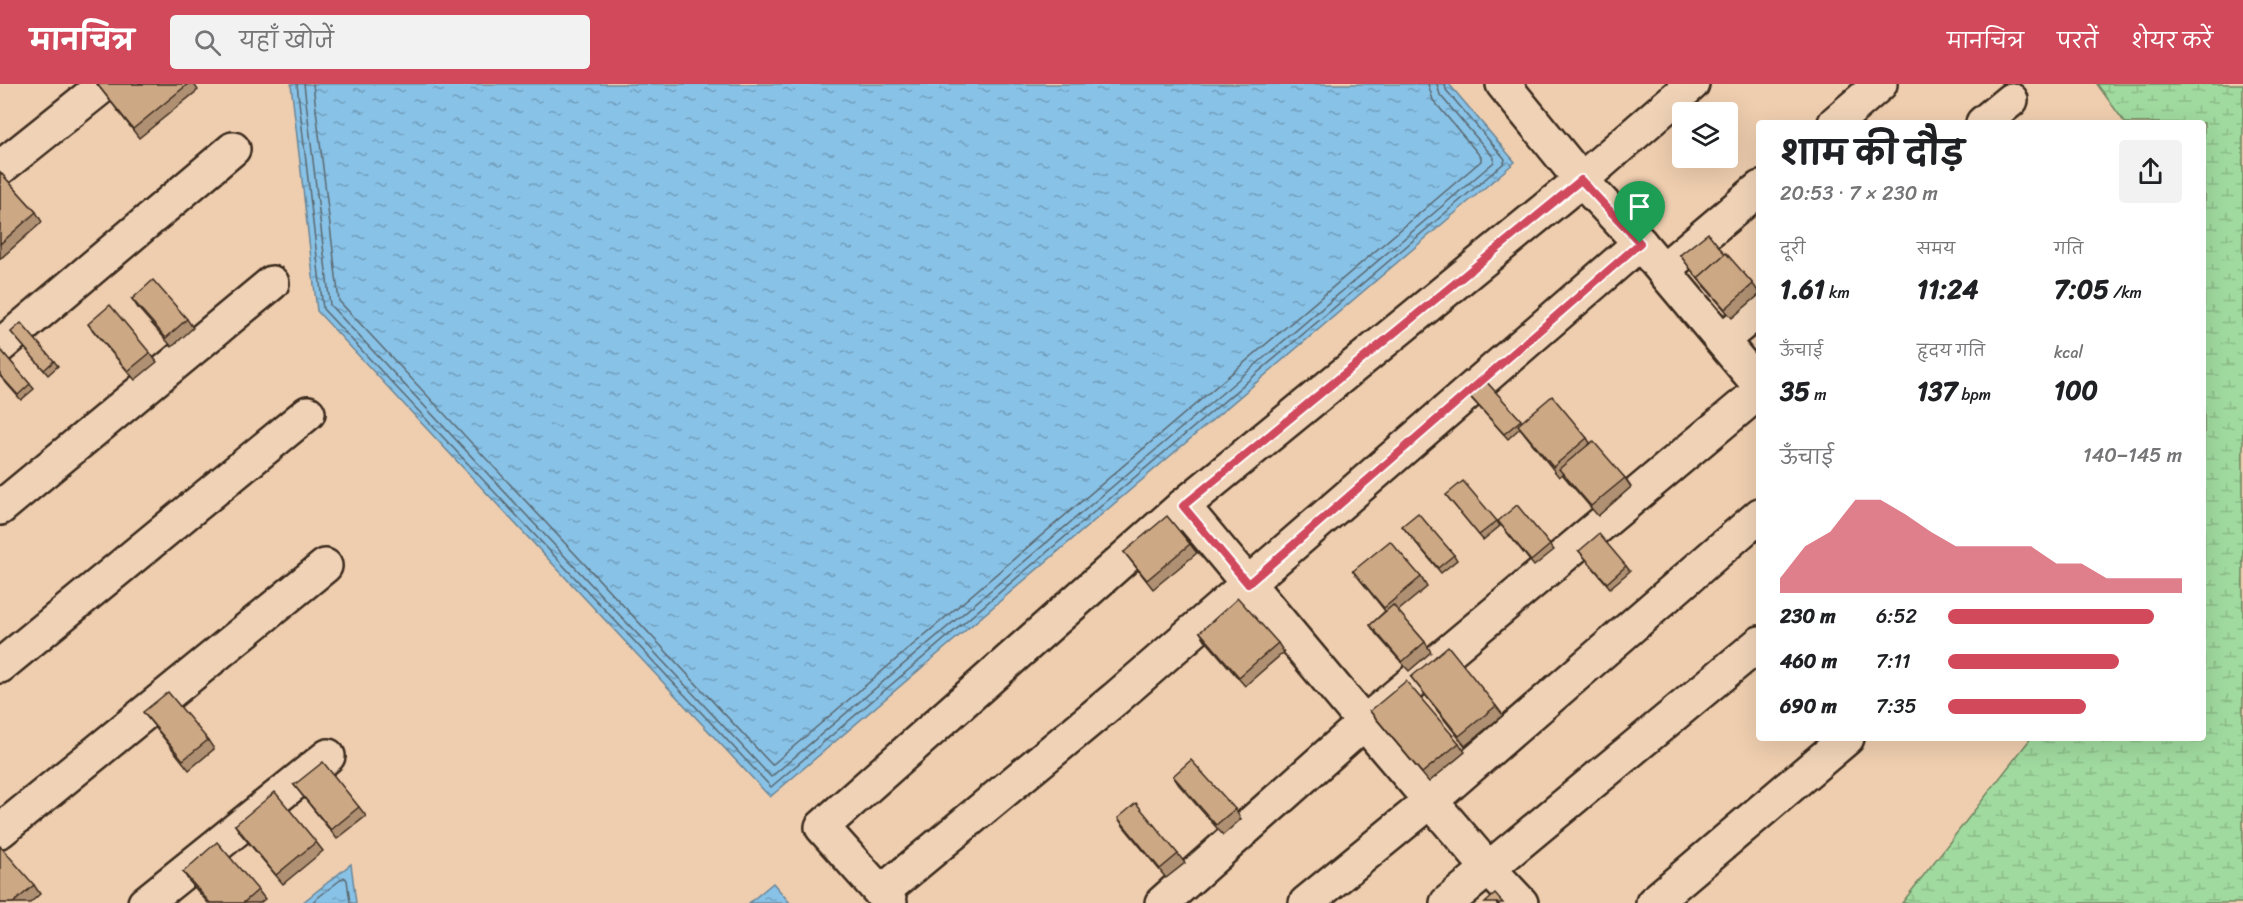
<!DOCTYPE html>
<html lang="hi">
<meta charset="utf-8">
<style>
body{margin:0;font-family:Sriracha,"Playpen Sans Deva",sans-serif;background:#f2f2f2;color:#202124;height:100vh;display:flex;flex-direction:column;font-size:22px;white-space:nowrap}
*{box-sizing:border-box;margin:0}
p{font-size:20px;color:#757577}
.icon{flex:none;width:33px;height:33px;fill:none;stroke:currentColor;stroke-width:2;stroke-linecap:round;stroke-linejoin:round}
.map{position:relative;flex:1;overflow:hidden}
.sheet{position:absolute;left:1756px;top:36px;width:450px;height:621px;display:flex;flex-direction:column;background:#fff;border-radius:6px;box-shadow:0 6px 24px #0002}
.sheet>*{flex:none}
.controls{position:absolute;left:1672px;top:18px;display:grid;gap:12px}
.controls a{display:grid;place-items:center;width:66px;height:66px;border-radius:6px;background:#fff;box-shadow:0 6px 24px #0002;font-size:30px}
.pin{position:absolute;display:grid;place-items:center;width:51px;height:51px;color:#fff;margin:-62px -26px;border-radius:50% 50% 50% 0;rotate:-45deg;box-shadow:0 0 6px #0007}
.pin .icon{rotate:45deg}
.round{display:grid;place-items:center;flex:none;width:63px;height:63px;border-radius:6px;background:#f2f2f2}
.overview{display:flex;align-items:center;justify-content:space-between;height:102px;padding:0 24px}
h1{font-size:33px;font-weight:700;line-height:45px}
.stats{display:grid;grid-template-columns:repeat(3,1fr);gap:9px;height:102px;padding:6px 24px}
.stats div{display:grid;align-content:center}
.stats b{font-size:26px;font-weight:700}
.stats small{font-size:16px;font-weight:400}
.stats p{font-size:16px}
.chart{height:168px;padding:12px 24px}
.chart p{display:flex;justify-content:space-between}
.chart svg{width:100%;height:108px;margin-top:6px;fill:#d1495b;opacity:.7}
ul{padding:0 24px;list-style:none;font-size:20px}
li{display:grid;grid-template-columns:96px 72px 1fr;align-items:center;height:45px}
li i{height:15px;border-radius:8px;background:#d1495b}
header{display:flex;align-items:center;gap:36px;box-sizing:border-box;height:84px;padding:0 30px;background:#d1495b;color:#fff}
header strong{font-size:28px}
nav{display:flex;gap:33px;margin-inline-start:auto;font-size:21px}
.search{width:420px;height:54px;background:#f2f2f2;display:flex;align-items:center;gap:15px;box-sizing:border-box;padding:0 21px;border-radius:6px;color:#757577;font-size:22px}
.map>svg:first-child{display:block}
</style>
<header>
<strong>मानचित्र</strong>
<div class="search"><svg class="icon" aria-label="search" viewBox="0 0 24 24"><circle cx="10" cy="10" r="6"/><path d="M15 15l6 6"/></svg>यहाँ खोजें</div>
<nav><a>मानचित्र</a><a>परतें</a><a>शेयर करें</a></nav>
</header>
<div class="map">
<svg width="2243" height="819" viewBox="0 0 2243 819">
<defs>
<pattern id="wetland-marsh" width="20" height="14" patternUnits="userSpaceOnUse" patternTransform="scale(1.5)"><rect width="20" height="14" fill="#a0da9f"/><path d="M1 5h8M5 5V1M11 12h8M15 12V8" fill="none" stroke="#8bbb88"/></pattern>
<pattern id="water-ripples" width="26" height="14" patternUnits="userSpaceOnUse" patternTransform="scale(1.5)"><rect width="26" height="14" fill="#88c2e7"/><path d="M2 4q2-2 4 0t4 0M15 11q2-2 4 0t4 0" fill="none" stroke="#709ebb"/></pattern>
</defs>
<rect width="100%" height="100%" fill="#efceaf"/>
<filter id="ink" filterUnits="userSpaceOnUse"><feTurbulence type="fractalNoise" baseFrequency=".0167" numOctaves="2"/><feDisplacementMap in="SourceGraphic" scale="12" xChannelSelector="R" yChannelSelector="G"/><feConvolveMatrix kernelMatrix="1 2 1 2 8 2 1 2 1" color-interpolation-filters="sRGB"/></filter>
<g filter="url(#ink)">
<path fill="url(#wetland-marsh)" stroke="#6e825e" stroke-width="1.5" d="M2097 0H2243V819H1902L2031 654H2204V39H2125Z"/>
<g fill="url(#water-ripples)" stroke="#698597" stroke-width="1.5">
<path d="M291 0H1449L1515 78 770 713 317 227Z"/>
<path d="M351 780 356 819H302Z"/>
<path d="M773 799 790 819H749Z"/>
</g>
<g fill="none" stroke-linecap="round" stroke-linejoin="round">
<g stroke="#5a676e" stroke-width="1.5">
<path d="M297 0 323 225 771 703 1504 79 1505 75 1446 6 1445 0"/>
<path d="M304 0 330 221 771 693 1494 78V74L1440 11 1437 0"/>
<path d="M313 0 339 217 772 681 1481 77V73L1433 16 1428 0"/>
<path d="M311 819 344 793 347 796 350 819"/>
</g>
<g stroke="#3b2a1e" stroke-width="38">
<g id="minor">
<path d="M1503 0 1581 96 1640 159 1760 302"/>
<path d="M1835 39 1880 0"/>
<path d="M1983 39 2011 16"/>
<path d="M0 84 105 0"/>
<path d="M1663 186 1760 104"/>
<path d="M1722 256 1760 225"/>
<path d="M0 262 233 65"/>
<path d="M1183 422 1382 660 1488 784 1521 819"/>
<path d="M0 424 272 199"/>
<path d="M0 582 308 329"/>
<path d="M0 747 325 482"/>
<path d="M881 809 1115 615 1640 159"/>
<path d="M145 819 328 672"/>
<path d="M890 819 822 743 1183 422 1581 96 1692 0"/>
<path d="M1162 819 1364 639 1760 307"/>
<path d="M1306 819 1432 716 1760 431"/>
<path d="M1447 819 1760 559"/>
<path d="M1653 819 1847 654"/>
</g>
</g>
<use href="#minor" stroke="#f0d3b7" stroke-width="33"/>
</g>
<g fill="#af9072" stroke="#3b2a1e" stroke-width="1.5">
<path d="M97 0H194L198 6 139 54Z"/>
<path d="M0 88 36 128 42 138 0 175Z"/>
<path d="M1725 170 1753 200 1760 210 1732 234 1702 200 1680 171Z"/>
<path d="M132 215 187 235 193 244 172 263 138 224Z"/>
<path d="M88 240 150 269 157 278 135 296 95 249Z"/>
<path d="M11 248 54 277 58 282 48 291Z"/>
<path d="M0 265 34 305 21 316 0 292Z"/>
<path d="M1483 294 1522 338 1587 354 1590 359 1625 394 1631 403 1598 432 1562 390 1559 393 1520 344 1508 355 1471 314 1467 309Z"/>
<path d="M1446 411 1497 437 1500 442 1483 456Z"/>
<path d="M1501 441 1550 461 1554 466 1534 482Z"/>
<path d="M1402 442 1454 471 1457 476 1441 489Z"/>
<path d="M1190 460 1197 469 1153 505 1124 468Z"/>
<path d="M1579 467 1626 482 1630 487 1610 504Z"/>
<path d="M1353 487 1421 493 1427 503 1398 527 1425 558 1431 568 1409 587 1376 550 1370 541 1385 527Z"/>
<path d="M1200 548 1278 559 1284 568 1245 602 1206 557Z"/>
<path d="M1411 593 1496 622 1503 631 1465 662Z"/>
<path d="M1370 627 1459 659 1465 668 1429 698 1377 636Z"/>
<path d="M143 628 208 656 214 665 189 686Z"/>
<path d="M1173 692 1235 725 1241 735 1223 751 1179 701Z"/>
<path d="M294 701 359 723 366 732 337 755Z"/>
<path d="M1118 734 1178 770 1185 779 1166 794 1124 743Z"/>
<path d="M235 741 316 758 323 767 283 800 241 750Z"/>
<path d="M183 788 258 806 265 815 260 819H208L189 797Z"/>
<path d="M34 801 40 810 30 819H0Z"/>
</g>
<g fill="#cca885" stroke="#3b2a1e" stroke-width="1.5">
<path d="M97 0H188L133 45Z"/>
<path d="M0 88 36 128 0 160Z"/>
<path d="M1708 149 1725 170 1698 194 1699 196 1680 171Z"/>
<path d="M1726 169 1753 200 1725 225 1698 194Z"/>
<path d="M153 196 187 235 166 254 132 215Z"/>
<path d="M110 221 150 269 128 287 88 240Z"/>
<path d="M21 239 54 277 44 286 11 248Z"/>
<path d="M0 265 30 300 18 311 0 291Z"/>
<path d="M1483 294 1521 336 1504 350 1467 309Z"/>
<path d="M1552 312 1587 354 1553 383 1518 341Z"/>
<path d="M1593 357 1625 394 1591 422 1559 385Z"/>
<path d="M1463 397 1497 437 1479 451 1446 411Z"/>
<path d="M1517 421 1550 461 1531 477 1498 437Z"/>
<path d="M1418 429 1454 471 1438 484 1402 442Z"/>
<path d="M1167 432 1190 460 1147 496 1124 468Z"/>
<path d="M1599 450 1626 482 1607 499 1579 467Z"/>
<path d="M1390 457 1421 493 1384 524 1353 487Z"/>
<path d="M1238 514 1278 559 1239 593 1200 548Z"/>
<path d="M1393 521 1425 558 1402 578 1370 541Z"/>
<path d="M1448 562 1496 622 1459 652 1411 593Z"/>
<path d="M1406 597 1459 659 1422 689 1370 627Z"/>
<path d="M168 608 208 656 183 676 143 628Z"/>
<path d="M1191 676 1235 725 1216 741 1173 692Z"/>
<path d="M323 678 359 723 331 746 294 701Z"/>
<path d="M275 708 316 758 276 791 235 741Z"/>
<path d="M1136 719 1178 770 1160 785 1118 734Z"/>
<path d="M217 758 258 806 243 819H210L183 788Z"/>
<path d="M0 762 34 801 13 819H0Z"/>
<path d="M1495 810 1503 819H1485Z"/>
</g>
</g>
<g fill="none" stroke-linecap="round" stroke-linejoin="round" filter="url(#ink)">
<g stroke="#fff" stroke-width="12">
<path id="route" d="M1581 96 1640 159 1248 500 1183 422Z"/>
</g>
<use href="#route" stroke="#d1495b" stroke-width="8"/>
</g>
</svg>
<div class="controls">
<a><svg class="icon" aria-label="layers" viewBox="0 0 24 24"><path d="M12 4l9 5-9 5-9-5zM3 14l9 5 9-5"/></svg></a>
</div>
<div class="pin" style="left:1640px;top:159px;background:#1e9e55"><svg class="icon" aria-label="arrive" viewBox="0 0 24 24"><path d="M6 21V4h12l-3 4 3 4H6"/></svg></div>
<section class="sheet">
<div class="overview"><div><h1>शाम की दौड़</h1><p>20:53 · 7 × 230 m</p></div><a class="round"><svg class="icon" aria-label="share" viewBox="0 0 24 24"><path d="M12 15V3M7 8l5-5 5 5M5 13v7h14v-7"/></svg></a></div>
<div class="stats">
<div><p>दूरी</p><b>1.61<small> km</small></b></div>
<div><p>समय</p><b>11:24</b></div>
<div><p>गति</p><b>7:05<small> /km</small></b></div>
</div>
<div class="stats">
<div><p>ऊँचाई</p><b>35<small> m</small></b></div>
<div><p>हृदय गति</p><b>137<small> bpm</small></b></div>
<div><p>kcal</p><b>100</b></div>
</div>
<div class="chart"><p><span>ऊँचाई</span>140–145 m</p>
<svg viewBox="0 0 160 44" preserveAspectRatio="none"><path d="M0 44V38L10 25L20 19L30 6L40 6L50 12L60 19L70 25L80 25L90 25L100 25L110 32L120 32L130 38L140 38L150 38L160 38V44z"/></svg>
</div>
<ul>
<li><b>230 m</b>6:52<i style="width:88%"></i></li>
<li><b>460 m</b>7:11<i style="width:73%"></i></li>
<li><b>690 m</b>7:35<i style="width:59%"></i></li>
</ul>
</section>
</div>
